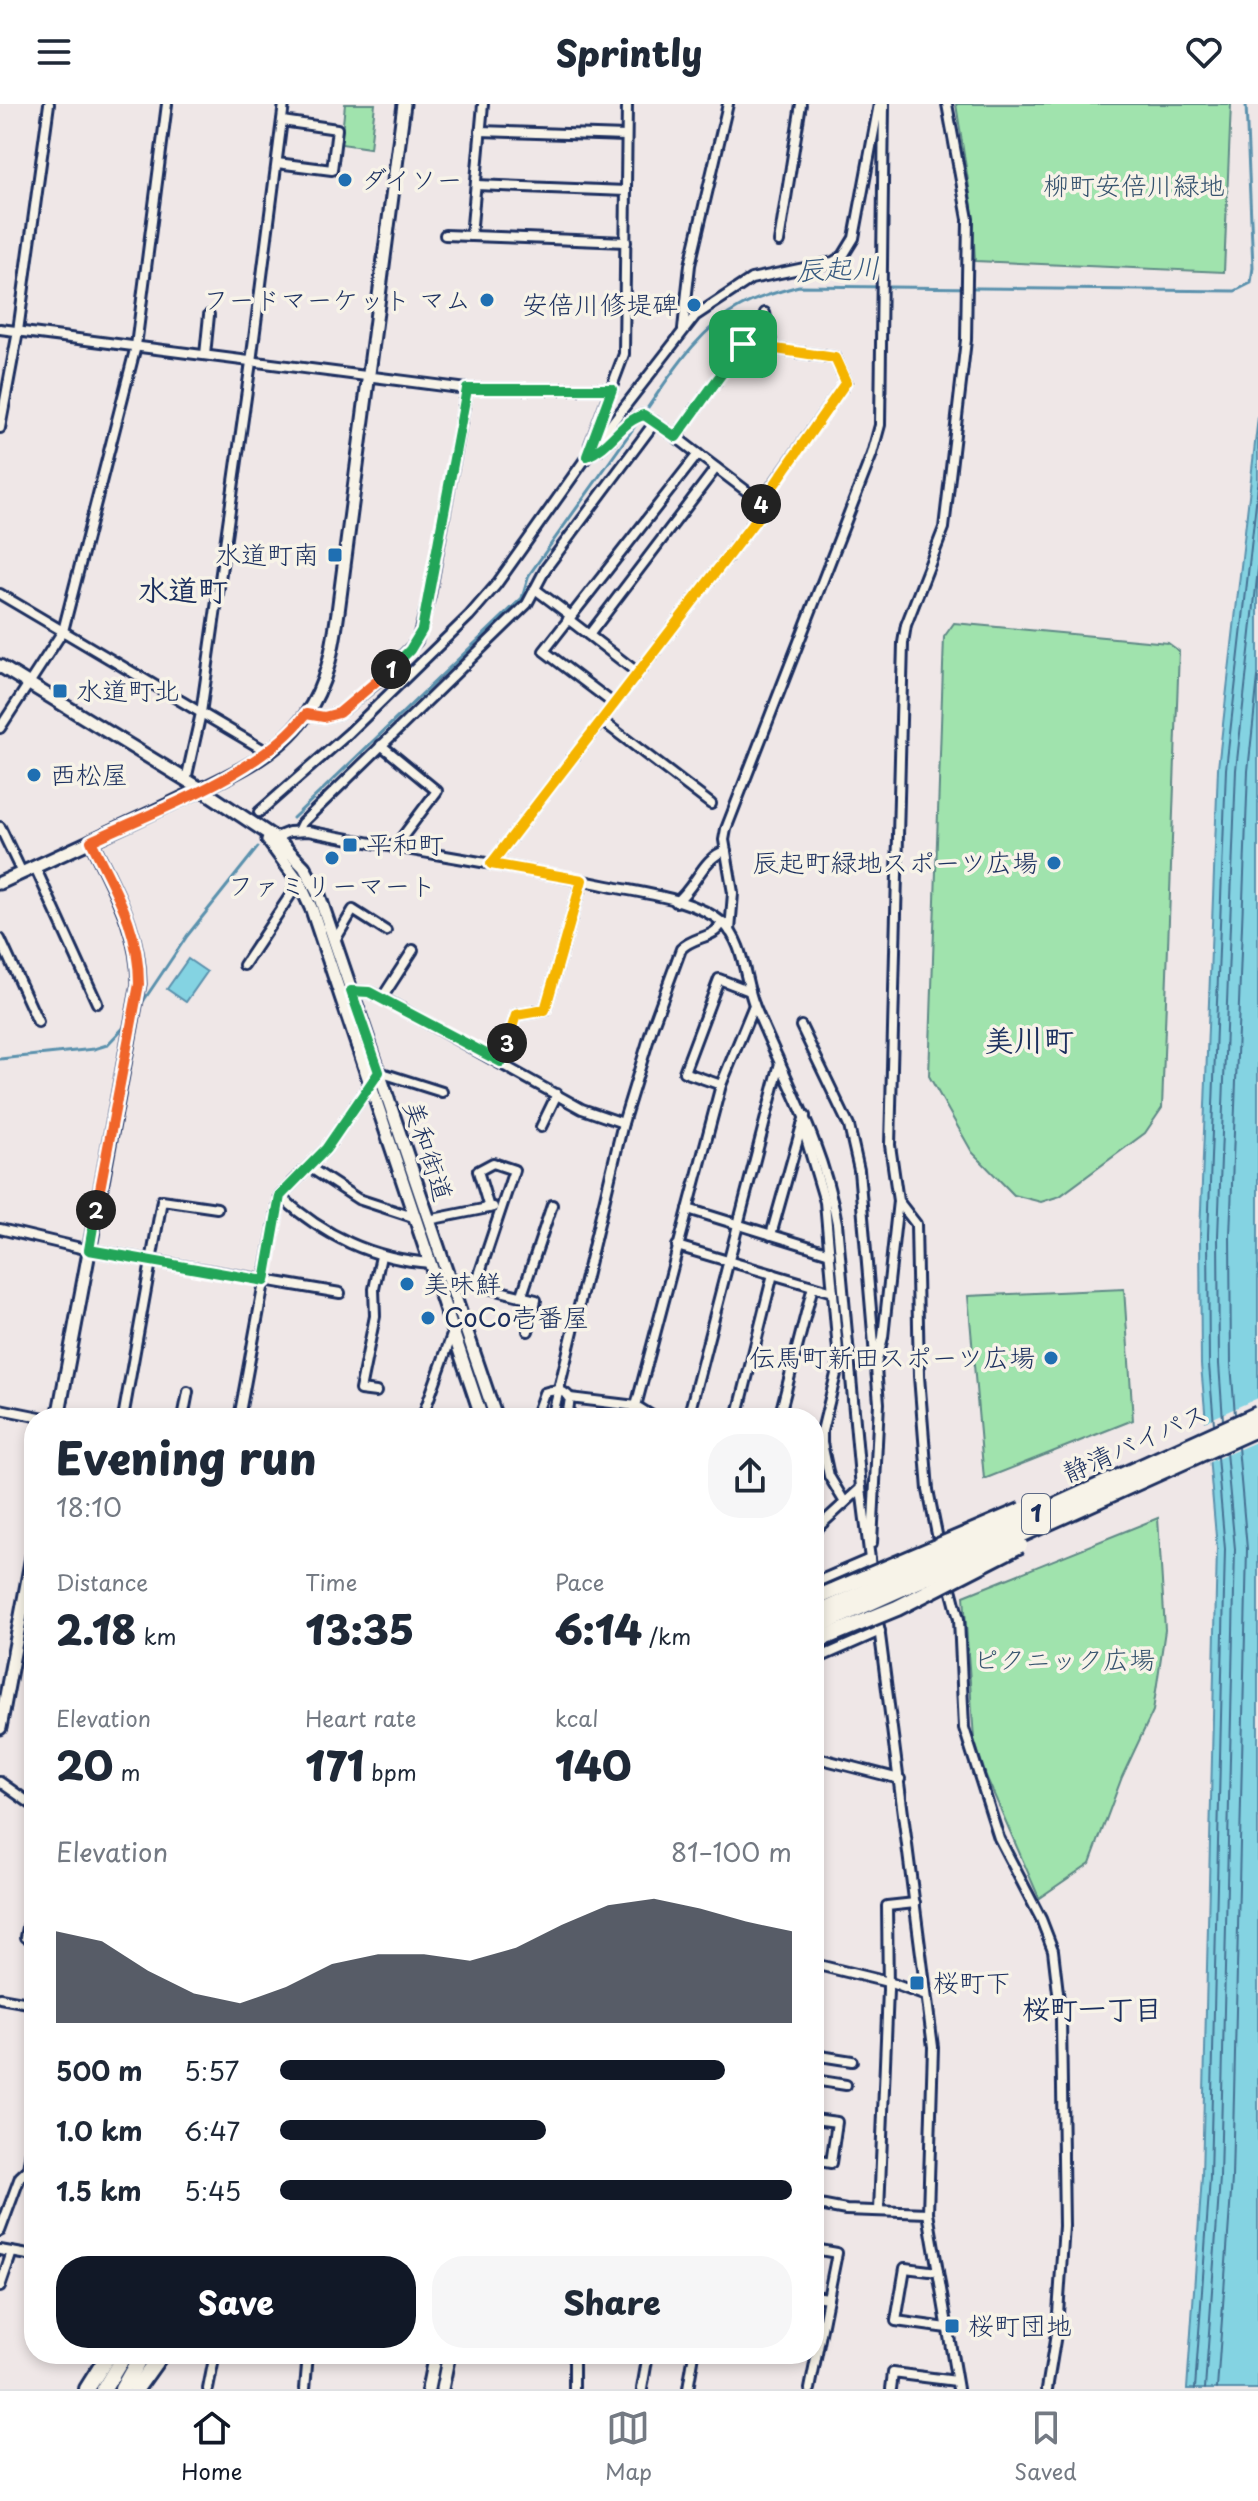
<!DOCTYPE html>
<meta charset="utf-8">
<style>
body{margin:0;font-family:"Playpen Sans","Klee One",sans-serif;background:#f6f6f7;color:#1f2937;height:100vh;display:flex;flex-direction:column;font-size:30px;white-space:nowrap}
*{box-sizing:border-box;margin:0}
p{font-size:26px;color:#747a83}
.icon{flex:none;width:44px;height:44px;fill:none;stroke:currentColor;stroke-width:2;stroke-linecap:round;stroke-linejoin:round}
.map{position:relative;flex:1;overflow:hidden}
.panel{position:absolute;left:24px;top:1304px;width:800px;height:956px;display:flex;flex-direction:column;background:#fff;border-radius:32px;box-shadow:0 4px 12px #0003}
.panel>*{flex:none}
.pin{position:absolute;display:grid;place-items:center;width:68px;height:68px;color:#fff;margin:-34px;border-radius:16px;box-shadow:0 4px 12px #0006}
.km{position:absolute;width:40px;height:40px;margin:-20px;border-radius:50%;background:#222;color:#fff;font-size:22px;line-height:40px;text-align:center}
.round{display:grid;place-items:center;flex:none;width:84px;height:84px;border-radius:32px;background:#f6f6f7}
.overview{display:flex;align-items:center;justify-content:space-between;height:136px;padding:0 32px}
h1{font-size:44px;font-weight:800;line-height:60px}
.metrics{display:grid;grid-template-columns:repeat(3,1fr);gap:12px;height:136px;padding:8px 32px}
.metrics div{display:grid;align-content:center}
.metrics b{font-size:40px;font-weight:800}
.metrics small{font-size:22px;font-weight:400}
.metrics p{font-size:22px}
.chart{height:224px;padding:16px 32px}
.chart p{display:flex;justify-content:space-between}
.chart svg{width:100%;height:144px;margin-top:8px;fill:#111827;opacity:.7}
.action{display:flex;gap:16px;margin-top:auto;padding:16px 32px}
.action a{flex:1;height:92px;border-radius:32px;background:#111827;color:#fff;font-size:32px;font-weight:800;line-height:92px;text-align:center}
.action a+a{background:#f6f6f7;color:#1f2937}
ul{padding:0 32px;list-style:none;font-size:26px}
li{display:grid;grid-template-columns:128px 96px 1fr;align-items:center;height:60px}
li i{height:20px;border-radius:10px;background:#111827}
header{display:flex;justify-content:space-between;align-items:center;height:104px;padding:0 32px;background:#fff;font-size:36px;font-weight:800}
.dock{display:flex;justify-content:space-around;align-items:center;height:112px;border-top:2px solid #e0e1e3;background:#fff;font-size:22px;color:#747a83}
.dock a{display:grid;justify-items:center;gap:4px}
.dock .selected{color:#111827}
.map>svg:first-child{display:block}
</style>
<header><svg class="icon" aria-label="menu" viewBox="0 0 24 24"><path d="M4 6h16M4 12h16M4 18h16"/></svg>Sprintly<svg class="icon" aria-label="heart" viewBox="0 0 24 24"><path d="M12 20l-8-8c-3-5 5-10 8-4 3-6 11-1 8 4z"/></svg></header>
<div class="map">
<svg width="1258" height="2285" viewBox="0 0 1258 2285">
<rect width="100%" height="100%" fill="#efe7e7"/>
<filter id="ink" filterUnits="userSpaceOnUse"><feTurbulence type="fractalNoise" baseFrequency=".0125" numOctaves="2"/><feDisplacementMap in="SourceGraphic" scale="16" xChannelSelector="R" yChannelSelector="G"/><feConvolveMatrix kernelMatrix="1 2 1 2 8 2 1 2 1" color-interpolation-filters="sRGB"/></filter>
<g filter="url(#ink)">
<g fill="#a0e3ad" stroke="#5e8986" stroke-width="2">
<path d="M345 0H375L370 44 341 40Z"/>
<path d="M956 0H1231L1224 168 975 157 972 102Z"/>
<path d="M954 519 1168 539 1179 547 1162 1004 1145 1029 1060 1092 1041 1098 1014 1091 972 1048 929 972 944 533Z"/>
<path d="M1124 1185 1133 1316 984 1375 968 1192Z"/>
<path d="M1158 1414 1165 1526 1153 1607 1122 1673 1090 1759 1039 1794 986 1672 974 1635 964 1492Z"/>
</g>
<g fill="#84d3e2" stroke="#5a91ad" stroke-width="2">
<path d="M1258 313V2285H1187L1202 2073 1217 1444 1201 1261 1200 1131 1218 664Z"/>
<path d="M188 855 207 868 186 898 167 885Z"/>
</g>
<path fill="#efe7e7" d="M1258 1294V1337L1205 1360 1202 1319Z"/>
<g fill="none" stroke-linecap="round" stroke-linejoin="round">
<g stroke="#457193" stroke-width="2">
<path d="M1235 1311 1231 1260 1230 1132 1248 667 1258 573"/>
<path d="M1223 1316 1219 1260 1218 1132 1236 666 1258 465"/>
<path d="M1214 1320 1209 1261 1208 1131 1226 665 1258 381"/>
<path d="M1195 2285 1210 2074 1225 1445 1217 1353"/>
<path d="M1205 2285 1220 2074 1235 1445 1226 1348"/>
<path d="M1217 2285 1232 2075 1247 1445 1238 1343"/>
</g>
<g stroke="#5a91ad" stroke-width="3">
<path d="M644 309C670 272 698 225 740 203 758 193 778 188 799 182L1235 187 1251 179 1253 163 1246 0"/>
<path d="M293 714 522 494 529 471 640 315"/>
<path d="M140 902 187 832 258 743"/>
<path d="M0 955 94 945 107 941 126 921"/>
</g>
<g stroke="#1b2f5e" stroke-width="14">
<g id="street">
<path d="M480 27 626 32"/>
<path d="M277 59 332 66 337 25 282 17"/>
<path d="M476 81 626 87"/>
<path d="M445 131 626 138"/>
<path d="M471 132 483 0"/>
<path d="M779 138 801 0"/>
<path d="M765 209 772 243"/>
<path d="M0 225 467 285H612"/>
<path d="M683 225 690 161 728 0"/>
<path d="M205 251 209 211"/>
<path d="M0 324 18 227 49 0"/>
<path d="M590 341 624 250 627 0"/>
<path d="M698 350 761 398"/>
<path d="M589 351C612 342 623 315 644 311L676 333"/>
<path d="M535 485 571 512"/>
<path d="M0 490 269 649"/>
<path d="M568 515 638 569"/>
<path d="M589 531 716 364"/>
<path d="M306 610 324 613 339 609 375 580 417 537 430 491 467 285"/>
<path d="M601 616 711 700"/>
<path d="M0 624 63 527 136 242 167 0"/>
<path d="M381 641 437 687 394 744"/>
<path d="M186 676 201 609 251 258 284 0"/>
<path d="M259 708 349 629 469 512 496 481 598 337 695 212 751 175 833 158 843 152 854 134 879 0"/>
<path d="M0 723 22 769"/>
<path d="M298 727 302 719 527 500 546 464 655 318"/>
<path d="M274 734 289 728 308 727C408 747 509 761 608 782 645 790 693 794 723 819 745 839 744 877 755 903 786 977 823 1039 837 1119L861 1384 872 1471"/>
<path d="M491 760 761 409V398L846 278 835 254 743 240 676 333 698 350 544 547 614 600"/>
<path d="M35 763 97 899"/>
<path d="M676 798C695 785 703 752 726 747"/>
<path d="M730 827 733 789 724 736 726 725 872 350 880 321 884 0"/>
<path d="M0 835 38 918"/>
<path d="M334 838 353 806 386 827"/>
<path d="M244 861 299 778"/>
<path d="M351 887 369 888 382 894 582 1005 623 1019"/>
<path d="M382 894 413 846"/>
<path d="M801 922 849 1022 859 1066 879 1299 872 1439"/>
<path d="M501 958 516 911 545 906 582 776"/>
<path d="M721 981 684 968 719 875 750 887"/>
<path d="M805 1012 802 1021 825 1098 839 1258 822 1327V1339L829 1372 844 1397"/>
<path d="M541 1023 557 990"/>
<path d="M309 1063 358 1095 416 1114"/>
<path d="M280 1092C324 1132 372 1155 431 1159"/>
<path d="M899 1098 916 1120 919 1272 928 1386 940 1445"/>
<path d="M688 1105 830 1149"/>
<path d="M428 1116 493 1103"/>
<path d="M0 1125 89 1146 340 1189"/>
<path d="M771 1131 802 1021"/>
<path d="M677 1142 833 1188"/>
<path d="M448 1174 536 1196 528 1227"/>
<path d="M476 1180 514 1066 493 1059 478 1067 489 1104"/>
<path d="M522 1191 552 1101"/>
<path d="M876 1261 883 1233 898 1097 890 1041 903 539 906 521 944 424 966 236 968 115 947 0"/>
<path d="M376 1288 360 1286 375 1212 374 1185 381 1152"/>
<path d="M570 1294 636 1302 633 1314"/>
<path d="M0 1305 45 1314"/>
<path d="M602 1311 605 1314"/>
<path d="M123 1314 162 1096 217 1104"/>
<path d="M183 1314 188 1288"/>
<path d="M239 1314 280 1092 326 1045 379 968 442 988"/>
<path d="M422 1314 453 1228"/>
<path d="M535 1314 544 1289C554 1285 563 1285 570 1294L567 1314"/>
<path d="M552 1314 623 1019 653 921 681 845C693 832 714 835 722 819"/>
<path d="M655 1314 636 1302 721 981 754 901"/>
<path d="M688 1314 780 959"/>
<path d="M737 1314 773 1170"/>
<path d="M779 1314 813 1182"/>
<path d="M814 1427 861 1384"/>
<path d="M949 1477 959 1515 964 1624 999 1734 1041 1815 1053 1846 1061 1914 1064 2122 1057 2224 1047 2285"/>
<path d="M814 1479 870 1455"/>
<path d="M877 1508 933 1943 928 2109 958 2285"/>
<path d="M814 1556 880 1527"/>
<path d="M814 1651 818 1654 900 1675"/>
<path d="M814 1670 818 1654"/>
<path d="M0 1678 34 1702"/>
<path d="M26 1833 34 1795"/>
<path d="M814 1860 888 1878 926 1892"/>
<path d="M0 1894 34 1900"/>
<path d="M814 1951 852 1957"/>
<path d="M814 1976 846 1981"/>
<path d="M814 2015 837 2018 831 2059 814 2056"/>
<path d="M28 2065 34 2029"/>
<path d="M814 2100 846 2106 928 2109"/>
<path d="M879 2107 888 1886 887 1802 915 1799"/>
<path d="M0 2127 20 2073 34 2060"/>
<path d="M0 2146 34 2152"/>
<path d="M938 2168 905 2164 896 2217 947 2224"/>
<path d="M0 2183 12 2148"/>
<path d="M814 2192 828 2194"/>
<path d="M574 2250V2285"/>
<path d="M208 2285 215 2250"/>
<path d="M305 2285 308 2250"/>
<path d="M642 2285 648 2250"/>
<path d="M688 2285 694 2250"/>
<path d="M810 2285 837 2149 814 2145"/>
<path d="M891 2285 893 2269 956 2277"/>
</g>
</g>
<g stroke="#1b2f5e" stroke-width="17">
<g id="secondary">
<path d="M0 562 201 685 278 736 304 763 319 791 496 1314"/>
<path d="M268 736 299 778 312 806 482 1314"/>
<path d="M0 779 91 737"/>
<path d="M58 1314 139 880C139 825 114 786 91 737 123 722 154 708 185 693 229 672 276 653 305 612 327 581 333 544 338 508L404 0"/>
<path d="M0 1624 34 1442"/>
<path d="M428 2285 435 2250"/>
<path d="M442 2285 449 2250"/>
</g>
</g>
<g stroke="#1b2f5e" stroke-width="20">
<g id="highway">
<path d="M87 2285 109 2250"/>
<path d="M104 2285 125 2250"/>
<path d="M122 2285 142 2250"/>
<path d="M136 2285 161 2250"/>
</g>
</g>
<use href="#street" stroke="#f7f3e8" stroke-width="8"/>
<use href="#secondary" stroke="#f7f3e8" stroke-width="11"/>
<use href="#highway" stroke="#f7f3e8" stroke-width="14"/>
<g stroke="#1b2f5e" stroke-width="20" stroke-linecap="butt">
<g id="highway-bridge">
<path d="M814 1495 1023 1406"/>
<path d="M814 1511 1258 1310"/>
<path d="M814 1524 1258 1324"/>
<path d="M814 1538 897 1504 1020 1441"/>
</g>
</g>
<use href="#highway-bridge" stroke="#f7f3e8" stroke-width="14"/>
</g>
</g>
<g fill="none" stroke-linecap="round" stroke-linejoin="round" filter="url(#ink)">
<g stroke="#fff" stroke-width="16">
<path id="split-1" d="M391 565 410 546 422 526 467 285H612L587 352C611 343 622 316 644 311L676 333 743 240"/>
</g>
<g stroke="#fff" stroke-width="16">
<path id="split-2" d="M96 1106 139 880C139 823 115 787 91 737 159 705 260 670 306 610L324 613 339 609 391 565"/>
</g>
<g stroke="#fff" stroke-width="16">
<path id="split-3" d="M96 1106 89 1146 265 1177 280 1092 326 1045 379 968 351 887 369 888 501 958 507 939"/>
</g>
<g stroke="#fff" stroke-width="16">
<path id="split-4" d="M507 939 516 911 545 906 582 776 491 760 761 409V400"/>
</g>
<g stroke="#fff" stroke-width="16">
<path id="split-5" d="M743 240 835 254 846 278 761 400"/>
</g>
<use href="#split-1" stroke="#22a559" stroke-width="10"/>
<use href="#split-2" stroke="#f0652b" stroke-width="10"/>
<use href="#split-3" stroke="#22a559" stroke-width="10"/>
<use href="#split-4" stroke="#f5b400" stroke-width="10"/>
<use href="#split-5" stroke="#f5b400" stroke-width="10"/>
</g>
<g fill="#1f6fb2" stroke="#f7f3e8" stroke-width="3">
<circle cx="345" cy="76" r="8"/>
<circle cx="487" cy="196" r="8"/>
<circle cx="694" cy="201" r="8"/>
<rect x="327" y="443" width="16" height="16" rx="4"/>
<rect x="52" y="579" width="16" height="16" rx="4"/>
<circle cx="34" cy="671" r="8"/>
<rect x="342" y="733" width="16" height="16" rx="4"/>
<circle cx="332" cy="754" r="8"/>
<circle cx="1054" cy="759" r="8"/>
<circle cx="407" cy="1180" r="8"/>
<circle cx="428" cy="1214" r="8"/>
<circle cx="1051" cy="1254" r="8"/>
<rect x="909" y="1871" width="16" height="16" rx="4"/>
<rect x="944" y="2214" width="16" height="16" rx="4"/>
</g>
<g text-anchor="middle" stroke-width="7" stroke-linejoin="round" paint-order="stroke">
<rect fill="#f7f3e8" stroke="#5d6a87" stroke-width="2" x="1022" y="1390" width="28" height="40" rx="6"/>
<g font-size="24" font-weight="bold" fill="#1b2f5e">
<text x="1036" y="1418">1</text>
</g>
<g font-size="26" fill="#1b2f5e" stroke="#f7f3e8" text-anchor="start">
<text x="361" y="85">ダイソー</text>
<text x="471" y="205" text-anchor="end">フードマーケット マム</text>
<text x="678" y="210" text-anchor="end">安倍川修堤碑</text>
<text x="319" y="460" text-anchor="end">水道町南</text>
<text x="76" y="596">水道町北</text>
<text x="50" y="680">西松屋</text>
<text x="366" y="750">平和町</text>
<text x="1038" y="768" text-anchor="end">辰起町緑地スポーツ広場</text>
<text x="332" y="791" text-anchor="middle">ファミリーマート</text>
<text x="423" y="1189">美味鮮</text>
<text x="444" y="1223">CoCo壱番屋</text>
<text x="1035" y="1263" text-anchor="end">伝馬町新田スポーツ広場</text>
<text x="933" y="1888">桜町下</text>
<text x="968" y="2231">桜町団地</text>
</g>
<g font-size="26" fill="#36536e" stroke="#f7f3e8">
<text x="1134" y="91">柳町安倍川緑地</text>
<text x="1064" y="1565">ピクニック広場</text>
</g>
<g font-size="26" fill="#1b2f5e" stroke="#f7f3e8">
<text transform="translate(428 1047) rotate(72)" y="9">美和街道</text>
<text transform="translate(1135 1339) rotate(-24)" y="9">静清バイパス</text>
</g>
<g font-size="28" font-style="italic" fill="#35587f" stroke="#f7f3e8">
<text transform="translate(838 165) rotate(-2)" y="10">辰起川</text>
</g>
<g font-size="28" font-weight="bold" fill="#1b2f5e" stroke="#f7f3e8">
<text x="1092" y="1915">桜町一丁目</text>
</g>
<g font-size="30" font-weight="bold" fill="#1b2f5e" stroke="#f7f3e8">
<text x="183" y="497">水道町</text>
<text x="1029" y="947">美川町</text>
</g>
</g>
</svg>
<div class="pin" style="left:743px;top:240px;background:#1e9e55"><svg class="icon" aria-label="arrive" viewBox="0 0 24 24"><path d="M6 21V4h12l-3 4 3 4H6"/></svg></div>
<b class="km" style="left:391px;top:565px">1</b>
<b class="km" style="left:96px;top:1106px">2</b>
<b class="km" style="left:507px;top:939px">3</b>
<b class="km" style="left:761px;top:400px">4</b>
<section class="panel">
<div class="overview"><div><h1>Evening run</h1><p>18:10</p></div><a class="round"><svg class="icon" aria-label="share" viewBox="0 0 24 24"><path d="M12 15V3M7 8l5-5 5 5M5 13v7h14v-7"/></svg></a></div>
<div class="metrics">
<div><p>Distance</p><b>2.18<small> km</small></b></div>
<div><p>Time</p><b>13:35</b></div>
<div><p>Pace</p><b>6:14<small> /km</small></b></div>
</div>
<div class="metrics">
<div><p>Elevation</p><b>20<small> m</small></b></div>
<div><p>Heart rate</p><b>171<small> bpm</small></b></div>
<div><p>kcal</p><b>140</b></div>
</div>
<div class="chart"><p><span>Elevation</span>81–100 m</p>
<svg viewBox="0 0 160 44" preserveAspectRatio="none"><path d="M0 44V16L10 19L20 28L30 35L40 38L50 33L60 26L70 23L80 23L90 25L100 21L110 14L120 8L130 6L140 9L150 13L160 16V44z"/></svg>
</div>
<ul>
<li><b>500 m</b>5:57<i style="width:87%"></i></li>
<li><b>1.0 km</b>6:47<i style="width:52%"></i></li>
<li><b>1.5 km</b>5:45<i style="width:100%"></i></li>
</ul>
<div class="action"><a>Save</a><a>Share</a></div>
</section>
</div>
<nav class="dock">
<a class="selected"><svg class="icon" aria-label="home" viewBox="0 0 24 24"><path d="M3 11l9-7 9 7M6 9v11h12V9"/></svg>Home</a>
<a><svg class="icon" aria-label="map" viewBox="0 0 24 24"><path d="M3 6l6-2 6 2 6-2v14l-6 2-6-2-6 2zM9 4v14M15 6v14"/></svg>Map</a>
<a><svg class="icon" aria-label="saved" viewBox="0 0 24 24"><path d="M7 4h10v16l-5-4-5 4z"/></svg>Saved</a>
</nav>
